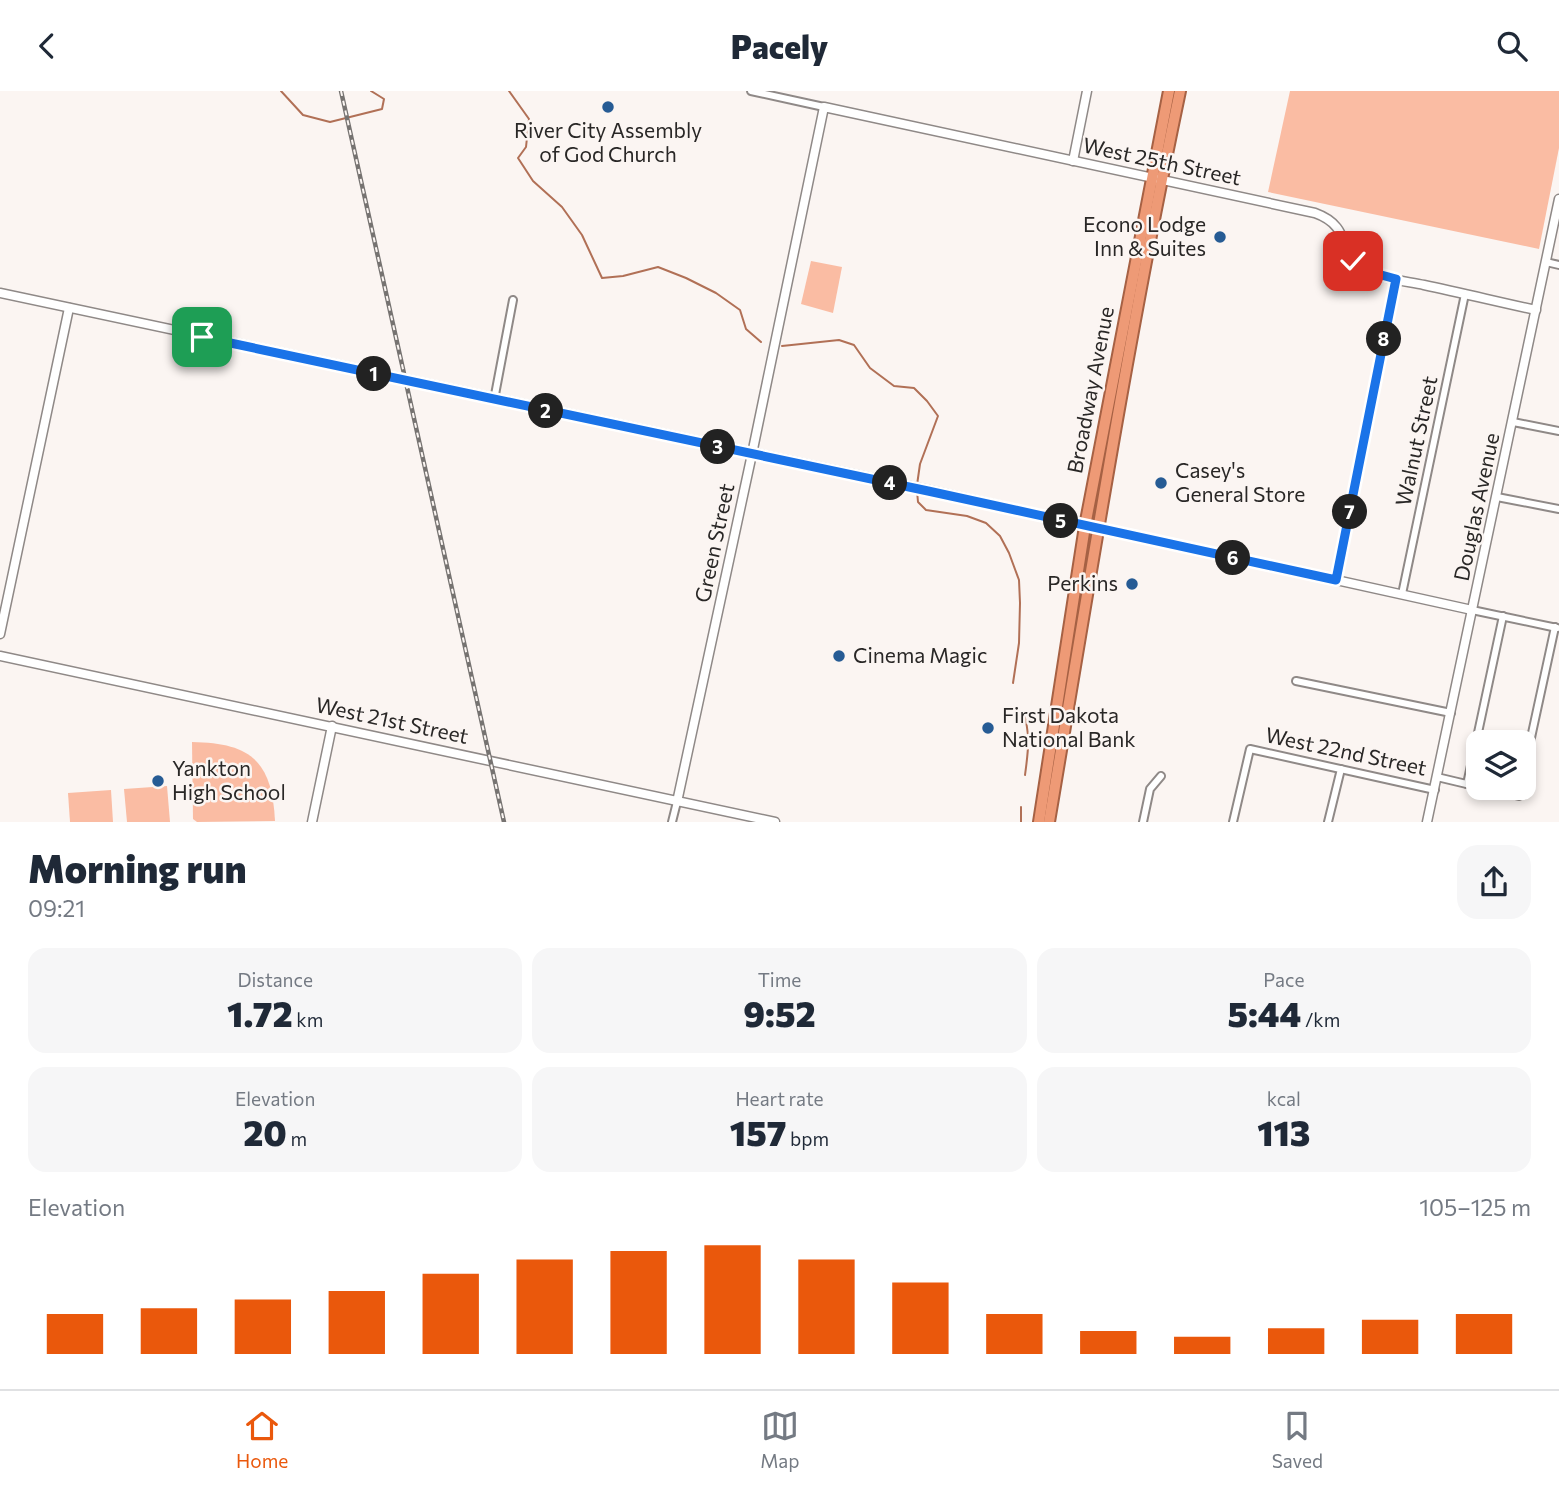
<!DOCTYPE html>
<meta charset="utf-8">
<style>
body{margin:0;font-family:Commissioner,sans-serif;background:#f6f6f7;color:#1f2937;height:100vh;display:flex;flex-direction:column;font-size:26px;white-space:nowrap}
*{box-sizing:border-box;margin:0}
p{font-size:23px;color:#747a83}
.icon{flex:none;width:38px;height:38px;fill:none;stroke:currentColor;stroke-width:2;stroke-linecap:round;stroke-linejoin:round}
.map{position:relative;height:731px;overflow:hidden}
.details{display:flex;flex-direction:column;background:#fff;flex:1}
.details>*{flex:none}
.tools{position:absolute;left:1466px;top:639px;display:grid;gap:14px}
.tools a{display:grid;place-items:center;width:70px;height:70px;border-radius:14px;background:#fff;box-shadow:0 4px 10px #0003;font-size:35px}
.pin{position:absolute;display:grid;place-items:center;width:60px;height:60px;color:#fff;margin:-30px;border-radius:14px;box-shadow:0 4px 10px #0006}
.km{position:absolute;width:35px;height:35px;margin:-18px;border-radius:50%;background:#222;color:#fff;font-size:19px;line-height:35px;text-align:center}
.round{display:grid;place-items:center;flex:none;width:74px;height:74px;border-radius:21px;background:#f6f6f7}
.overview{display:flex;align-items:center;justify-content:space-between;height:119px;padding:0 28px}
h1{font-size:38px;font-weight:800;line-height:52px}
.figures{display:grid;grid-template-columns:repeat(3,1fr);gap:10px;height:119px;padding:7px 28px}
.figures div{display:grid;align-content:center;border-radius:18px;background:#f6f6f7;text-align:center}
.figures b{font-size:35px;font-weight:800}
.figures small{font-size:19px;font-weight:400}
.figures p{font-size:19px}
.chart{height:196px;padding:14px 28px}
.chart p{display:flex;justify-content:space-between}
.chart svg{width:100%;height:126px;margin-top:7px;stroke:#ea580c;stroke-width:6}
header{display:flex;justify-content:space-between;align-items:center;height:91px;padding:0 28px;background:#fff;font-size:32px;font-weight:800}
.menu{display:flex;justify-content:space-around;align-items:center;height:98px;border-top:2px solid #e0e1e3;background:#fff;font-size:19px;color:#747a83}
.menu a{display:grid;justify-items:center;gap:4px}
.menu .on{color:#ea580c}
.map>svg:first-child{display:block}
</style>
<header><svg class="icon" aria-label="back" viewBox="0 0 24 24"><path d="M15 5l-7 7 7 7"/></svg>Pacely<svg class="icon" aria-label="search" viewBox="0 0 24 24"><circle cx="10" cy="10" r="6"/><path d="M15 15l6 6"/></svg></header>
<div class="map">
<svg width="1559" height="731" viewBox="0 0 1559 731">
<rect width="100%" height="100%" fill="#fbf5f2"/>
<g fill="#fabca3">
<path d="M1290 0H1559V57L1539 158 1268 101Z"/>
<path d="M811 170 842 176 833 222 801 213Z"/>
<path d="M192 651C251 652 272 670 275 730L197 731 193 728Z"/>
<path d="M167 695 170 731H127L124 698Z"/>
<path d="M111 699 113 731H70L68 702Z"/>
</g>
<g fill="none" stroke-linecap="round" stroke-linejoin="round">
<g stroke="#b17056" stroke-width="2">
<path d="M281 0 303 24 330 31 382 18 384 8 371 0"/>
<path d="M509 0 529 28 526 56 518 67 533 90 562 116 582 144 602 187 623 185 658 176 686 187 716 202 740 219 746 238 761 251"/>
<path d="M782 255 839 249 854 254 870 277 894 295 914 297 927 310 938 325 920 373 917 394"/>
<path d="M917 400 918 411 926 419 967 425 986 432 1000 445 1009 462 1019 489 1020 512 1019 552 1013 592"/>
<path d="M1023 621C1031 642 1028 662 1025 684"/>
<path d="M1021 716V731"/>
</g>
<g stroke="#8f8987" stroke-width="10">
<g id="minor">
<path d="M751 0 824 16"/>
<path d="M1546 171 1559 174"/>
<path d="M494 309 513 209"/>
<path d="M1513 331 1559 340"/>
<path d="M1497 406 1559 418"/>
<path d="M1336 489 1396 188"/>
<path d="M1402 503 1465 203"/>
<path d="M1472 519 1557 537"/>
<path d="M1296 590 1451 622"/>
<path d="M1524 679 1555 536"/>
<path d="M1437 686 1479 696"/>
<path d="M1467 693 1503 525"/>
<path d="M1482 696 1519 705 1521 696"/>
<path d="M672 731 677 711"/>
<path d="M1143 731 1150 698 1161 685"/>
<path d="M1233 731 1250 658 1435 699"/>
<path d="M1328 731 1341 678"/>
</g>
</g>
<g stroke="#8f8987" stroke-width="11">
<g id="tertiary">
<path d="M1073 70 1087 0"/>
<path d="M0 202 928 399 1472 519"/>
<path d="M0 543 69 217"/>
<path d="M0 565 775 731"/>
<path d="M677 711 752 363 824 16 1315 122C1354 136 1337 164 1362 177 1379 188 1405 190 1424 194 1462 202 1499 211 1536 219"/>
<path d="M312 731 332 635"/>
<path d="M1427 731 1559 108"/>
</g>
</g>
<g stroke="#a66144" stroke-width="14">
<g id="trunk">
<path d="M1039 731 1085 435 1169 0"/>
<path d="M1049 731C1090 487 1129 242 1180 0"/>
</g>
</g>
<use href="#minor" stroke="#fff" stroke-width="6"/>
<use href="#tertiary" stroke="#fff" stroke-width="8"/>
<use href="#trunk" stroke="#ee9a76" stroke-width="10"/>
<g stroke="#767371" stroke-width="4.5">
<path id="rail" d="M341 0 504 731"/>
</g>
<use href="#rail" stroke="#fbf5f2" stroke-width="2" stroke-dasharray="5" stroke-linecap="butt"/>
</g>
<g fill="none" stroke-linecap="round" stroke-linejoin="round">
<g stroke="#fff" stroke-width="14">
<path id="route" d="M202 246 928 400 1336 489 1396 188 1363 179 1353 170"/>
</g>
<use href="#route" stroke="#1a73e8" stroke-width="9"/>
</g>
<g fill="#265b94" stroke="#fbf5f2" stroke-width="2.5">
<circle cx="608" cy="16" r="7"/>
<circle cx="1220" cy="146" r="7"/>
<circle cx="1161" cy="392" r="7"/>
<circle cx="1132" cy="493" r="7"/>
<circle cx="839" cy="565" r="7"/>
<circle cx="988" cy="637" r="7"/>
<circle cx="158" cy="690" r="7"/>
</g>
<g text-anchor="middle" stroke-width="5" stroke-linejoin="round" paint-order="stroke">
<g font-size="21" fill="#292726" stroke="#fbf5f2" text-anchor="start">
<text x="608" y="47" text-anchor="middle">River City Assembly<tspan x="608" dy="24">of God Church</tspan></text>
<text x="1206" y="141" text-anchor="end">Econo Lodge<tspan x="1206" dy="24">Inn &amp; Suites</tspan></text>
<text x="1175" y="387">Casey's<tspan x="1175" dy="24">General Store</tspan></text>
<text x="1118" y="500" text-anchor="end">Perkins</text>
<text x="853" y="572">Cinema Magic</text>
<text x="1002" y="632">First Dakota<tspan x="1002" dy="24">National Bank</tspan></text>
<text x="172" y="685">Yankton<tspan x="172" dy="24">High School</tspan></text>
</g>
<g font-size="21" fill="#292726" stroke="#fbf5f2">
<text transform="translate(1162 71) rotate(12)" y="7">West 25th Street</text>
<text transform="translate(1091 299) rotate(-79)" y="7">Broadway Avenue</text>
<text transform="translate(1417 350) rotate(-78)" y="7">Walnut Street</text>
<text transform="translate(1477 416) rotate(-78)" y="7">Douglas Avenue</text>
<text transform="translate(715 452) rotate(-78)" y="7">Green Street</text>
<text transform="translate(392 630) rotate(12)" y="7">West 21st Street</text>
<text transform="translate(1346 661) rotate(12)" y="7">West 22nd Street</text>
</g>
</g>
</svg>
<div class="tools">
<a><svg class="icon" aria-label="layers" viewBox="0 0 24 24"><path d="M12 4l9 5-9 5-9-5zM3 14l9 5 9-5"/></svg></a>
</div>
<div class="pin" style="left:202px;top:246px;background:#1e9e55"><svg class="icon" aria-label="arrive" viewBox="0 0 24 24"><path d="M6 21V4h12l-3 4 3 4H6"/></svg></div>
<div class="pin" style="left:1353px;top:170px;background:#d93025"><svg class="icon" aria-label="check" viewBox="0 0 24 24"><path d="M5 12l5 5 9-10"/></svg></div>
<b class="km" style="left:374px;top:283px">1</b>
<b class="km" style="left:546px;top:320px">2</b>
<b class="km" style="left:718px;top:356px">3</b>
<b class="km" style="left:890px;top:392px">4</b>
<b class="km" style="left:1061px;top:430px">5</b>
<b class="km" style="left:1233px;top:467px">6</b>
<b class="km" style="left:1350px;top:421px">7</b>
<b class="km" style="left:1384px;top:248px">8</b>
</div>
<section class="details">
<div class="overview"><div><h1>Morning run</h1><p>09:21</p></div><a class="round"><svg class="icon" aria-label="share" viewBox="0 0 24 24"><path d="M12 15V3M7 8l5-5 5 5M5 13v7h14v-7"/></svg></a></div>
<div class="figures">
<div><p>Distance</p><b>1.72<small> km</small></b></div>
<div><p>Time</p><b>9:52</b></div>
<div><p>Pace</p><b>5:44<small> /km</small></b></div>
</div>
<div class="figures">
<div><p>Elevation</p><b>20<small> m</small></b></div>
<div><p>Heart rate</p><b>157<small> bpm</small></b></div>
<div><p>kcal</p><b>113</b></div>
</div>
<div class="chart"><p><span>Elevation</span>105–125 m</p>
<svg viewBox="0 0 160 44" preserveAspectRatio="none"><path d="M5 44V30M15 44V28M25 44V25M35 44V22M45 44V16M55 44V11M65 44V8M75 44V6M85 44V11M95 44V19M105 44V30M115 44V36M125 44V38M135 44V35M145 44V32M155 44V30"/></svg>
</div>
</section>
<nav class="menu">
<a class="on"><svg class="icon" aria-label="home" viewBox="0 0 24 24"><path d="M3 11l9-7 9 7M6 9v11h12V9"/></svg>Home</a>
<a><svg class="icon" aria-label="map" viewBox="0 0 24 24"><path d="M3 6l6-2 6 2 6-2v14l-6 2-6-2-6 2zM9 4v14M15 6v14"/></svg>Map</a>
<a><svg class="icon" aria-label="saved" viewBox="0 0 24 24"><path d="M7 4h10v16l-5-4-5 4z"/></svg>Saved</a>
</nav>
